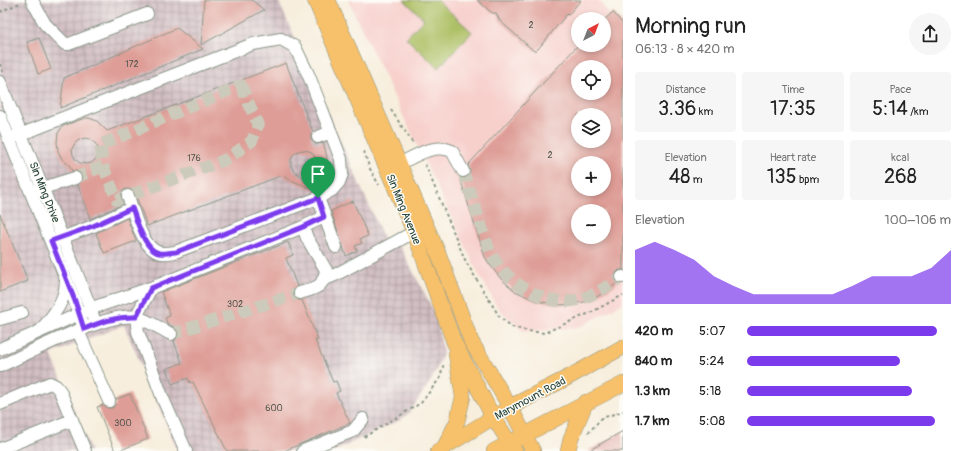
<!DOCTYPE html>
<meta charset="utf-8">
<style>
body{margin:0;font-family:Pangolin,sans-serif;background:#f6f6f6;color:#222;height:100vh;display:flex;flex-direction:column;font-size:15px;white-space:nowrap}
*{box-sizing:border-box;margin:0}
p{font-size:13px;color:#767676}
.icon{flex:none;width:22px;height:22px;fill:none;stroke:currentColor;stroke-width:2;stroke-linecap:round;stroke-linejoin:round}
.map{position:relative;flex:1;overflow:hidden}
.panel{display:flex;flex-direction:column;background:#fff;width:340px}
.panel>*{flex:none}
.needle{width:26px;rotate:42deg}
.tools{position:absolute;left:571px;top:12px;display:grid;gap:8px}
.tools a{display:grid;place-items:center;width:40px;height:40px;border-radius:50%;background:#fff;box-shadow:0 2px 6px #0003;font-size:20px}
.pin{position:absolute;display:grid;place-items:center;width:34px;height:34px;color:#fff;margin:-41px -17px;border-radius:50% 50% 50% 0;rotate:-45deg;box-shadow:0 0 4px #0007}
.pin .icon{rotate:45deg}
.round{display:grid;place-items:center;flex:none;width:42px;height:42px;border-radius:21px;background:#f6f6f6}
.overview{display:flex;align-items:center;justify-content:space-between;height:68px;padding:0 12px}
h1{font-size:22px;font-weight:600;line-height:30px}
.figures{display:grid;grid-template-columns:repeat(3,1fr);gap:6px;height:68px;padding:4px 12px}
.figures div{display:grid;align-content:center;border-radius:4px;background:#f6f6f6;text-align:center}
.figures b{font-size:20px;font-weight:600}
.figures small{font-size:11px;font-weight:400}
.figures p{font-size:11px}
.chart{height:112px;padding:8px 12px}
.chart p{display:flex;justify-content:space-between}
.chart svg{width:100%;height:72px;margin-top:4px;fill:#7c3aed;opacity:.7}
ul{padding:0 12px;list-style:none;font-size:13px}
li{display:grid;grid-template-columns:64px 48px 1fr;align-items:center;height:30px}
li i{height:10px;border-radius:5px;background:#7c3aed}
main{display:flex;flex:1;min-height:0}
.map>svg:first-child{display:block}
</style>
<main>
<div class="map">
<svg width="623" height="451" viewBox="0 0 623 451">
<defs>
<pattern id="industrial-grid" width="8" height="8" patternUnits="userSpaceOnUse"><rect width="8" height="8" fill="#d2bec3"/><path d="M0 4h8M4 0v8" fill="none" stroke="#aa9c9f"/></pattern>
</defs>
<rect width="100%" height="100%" fill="#fdfcf7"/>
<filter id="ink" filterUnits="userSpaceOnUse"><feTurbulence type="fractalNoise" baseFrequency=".025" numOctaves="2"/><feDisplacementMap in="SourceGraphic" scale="8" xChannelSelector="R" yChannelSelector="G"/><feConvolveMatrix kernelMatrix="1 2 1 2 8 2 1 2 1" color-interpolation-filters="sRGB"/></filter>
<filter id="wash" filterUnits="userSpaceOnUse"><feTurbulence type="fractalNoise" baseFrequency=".012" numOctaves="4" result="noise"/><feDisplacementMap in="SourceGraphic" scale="16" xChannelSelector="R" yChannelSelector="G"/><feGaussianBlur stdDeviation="0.9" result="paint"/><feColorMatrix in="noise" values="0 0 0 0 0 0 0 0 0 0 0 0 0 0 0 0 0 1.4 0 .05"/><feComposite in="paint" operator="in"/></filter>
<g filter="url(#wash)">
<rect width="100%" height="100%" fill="#f7eedd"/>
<path fill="#f7d0cc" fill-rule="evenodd" d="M348 0H598L623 31V303L578 328 523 331 498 308 478 273ZM578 19H604V45H578ZM578 67H604V93H578ZM578 115H604V141H578ZM578 163H604V189H578ZM578 211H604V237H578Z"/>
<path fill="url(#industrial-grid)" d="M0 0H278L387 246 397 241 437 317 443 354 432 379 409 413 400 420 334 451H178L124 325 51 354 91 451H0Z"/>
<path fill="#acbf63" stroke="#667e4c" d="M404 0H437L472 32 438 68 406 38 424 19Z"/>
<g id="blocks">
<g fill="#de9d96" fill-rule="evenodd">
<path d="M204 0H252L264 10 201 45Z"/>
<path d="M477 0H581L568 15 567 14 538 49 534 51 500 21 496 13H492Z"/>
<path d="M613 12 623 24V270H619L616 273 615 277 617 283 612 287 595 298 584 302 562 305 536 301 515 291 501 279 490 265 485 257 460 178H466L469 175 470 171 468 165 578 45H604V20ZM578 67H604V93H578ZM578 115H604V141H578ZM578 163H604V189H578ZM578 211H604V237H578Z"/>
<path d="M177 28 203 49 60 108 64 78Z"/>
<path d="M39 38 51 69 38 74 27 42Z"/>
<path d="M286 63 313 132 311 135V140L316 144 323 143 325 149 327 158 325 167 316 179V159L313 154 309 151 303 150 298 151 293 155 291 160V166L294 171 314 186 312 189 286 178 283 175 147 226 135 193 133 190 126 189 123 191 121 194 123 204 90 219 78 185 82 180V175L77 171H72L70 166 62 159 58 151 57 142 58 133 63 126 85 118H89L97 121 107 131ZM85 138 90 139 95 143 98 148V153L96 159 91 163 86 164 80 163 76 160 73 155 72 149 75 143 79 140Z"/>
<path d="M353 201 368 236 360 239 362 243 355 246 357 251 346 256 331 211Z"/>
<path d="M0 214 28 281 0 292Z"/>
<path d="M127 218 136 241 104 253 96 233Z"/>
<path d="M288 242 293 255 286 258 297 286 293 291V296L298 300H302L318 340H315L333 382 336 381 340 391 336 393 350 423 284 451H227L193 382 190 383 188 378 172 384 166 369 182 363 174 341 177 338 178 333 175 328 167 323 165 318 170 316 161 292Z"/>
<path d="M130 394 148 439 118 451H115L97 407 103 405 108 408H112L115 405 116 399Z"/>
<path d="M623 431V451H588Z"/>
</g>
</g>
</g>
<g filter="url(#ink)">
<use href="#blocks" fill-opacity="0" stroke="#8b9688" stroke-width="1"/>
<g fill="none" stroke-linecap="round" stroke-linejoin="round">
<g stroke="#cccbbb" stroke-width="12" stroke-dasharray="12 6" stroke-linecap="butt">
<path d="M241 85 258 125 252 141 225 160 117 200 103 166 100 145Z"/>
<path d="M463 171 490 252C503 279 540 305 572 301 591 298 606 287 622 277"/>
<path d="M75 178 103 166"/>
<path d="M171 334 300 293"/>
</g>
<g stroke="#8b9688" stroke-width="14">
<g id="minor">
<path d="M32 0 45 24 65 44H69L147 14"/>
<path d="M0 82 91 309 95 324"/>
<path d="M0 116 74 299 84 329"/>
<path d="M318 137 331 132"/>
<path d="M9 139 253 44 281 39 295 47 309 76 341 159 342 174 339 182 332 190 318 198 175 252C169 253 160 255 154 250 141 242 133 211 128 196"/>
<path d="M399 164C415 156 434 143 452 151L463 171"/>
<path d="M36 190 75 178"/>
<path d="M318 198 336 247"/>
<path d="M56 240 93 226 132 208"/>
<path d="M622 277H623"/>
<path d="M323 280 335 275 414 232"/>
<path d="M151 288 136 317 138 332 163 399 186 451"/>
<path d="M300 293C316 288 323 288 326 270L307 238 303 227"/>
<path d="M0 319 22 313"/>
<path d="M41 330C54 314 65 302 66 281"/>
<path d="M78 331 109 401"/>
<path d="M0 349 95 307 151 288 303 227 324 217"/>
<path d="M0 366C29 353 107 312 135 317 146 319 161 329 171 334"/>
<path d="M0 404 50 383 56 386 60 391 85 451"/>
<path d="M0 449 72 420"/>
<path d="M303 451 353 431 363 419"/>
</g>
</g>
<g stroke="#8b9688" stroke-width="16">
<g id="major">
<path d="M315 0 414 232 454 342 493 417 515 451"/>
<path d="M328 0 439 255 471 341 510 407 533 451"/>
<path d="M445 446 457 422 463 397 456 354"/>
<path d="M438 451 510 407 567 378 623 347"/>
<path d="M494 451 623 384"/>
<path d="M568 451 571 438 586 402"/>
</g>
</g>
<g stroke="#8b9688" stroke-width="2" stroke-dasharray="3 3" stroke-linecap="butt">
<path d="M0 12 22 2"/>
<path d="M0 64 3 72"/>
<path d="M391 110 414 145"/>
<path d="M364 151 369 167 379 185"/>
<path d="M425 164 466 262 499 316 512 327 528 331 544 333 592 312 623 295"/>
<path d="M588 433 602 418 623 411"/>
<path d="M364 437 421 403 440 378 444 363"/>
</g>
<use href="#minor" stroke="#fff" stroke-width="12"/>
<use href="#major" stroke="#f7c06b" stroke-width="15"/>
</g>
</g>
<g fill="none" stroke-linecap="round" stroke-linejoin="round" filter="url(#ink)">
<g stroke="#fff" stroke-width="8">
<path id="route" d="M318 198 324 217 303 227 151 288 136 317C118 316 101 322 84 329L75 301 51 241 93 226 132 208C137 220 144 250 159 253 165 254 170 252 176 252Z"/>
</g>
<use href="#route" stroke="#7c3aed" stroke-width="5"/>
</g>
<g text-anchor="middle" stroke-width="3" stroke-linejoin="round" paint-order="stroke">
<g font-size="9" fill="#4f554c">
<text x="531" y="28">2</text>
<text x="132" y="67">172</text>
<text x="550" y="158">2</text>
<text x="194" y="161">176</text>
<text x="235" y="307">302</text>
<text x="274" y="411">600</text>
<text x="123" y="426">300</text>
</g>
<g font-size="11" fill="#1f3d34" stroke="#fdfcf7">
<text transform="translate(45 192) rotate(68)" y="4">Sin Ming Drive</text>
<text transform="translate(404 209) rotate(68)" y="4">Sin Ming Avenue</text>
<text transform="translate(530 398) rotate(-28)" y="4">Marymount Road</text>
</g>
</g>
</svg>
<div class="tools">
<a><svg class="needle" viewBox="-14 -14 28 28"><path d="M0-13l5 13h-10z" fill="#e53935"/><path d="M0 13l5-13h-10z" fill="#767676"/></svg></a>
<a><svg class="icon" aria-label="locate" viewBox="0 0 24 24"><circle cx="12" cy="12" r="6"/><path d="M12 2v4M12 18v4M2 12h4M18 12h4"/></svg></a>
<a><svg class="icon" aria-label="layers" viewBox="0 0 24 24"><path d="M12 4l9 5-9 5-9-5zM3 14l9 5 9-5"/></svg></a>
<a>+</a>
<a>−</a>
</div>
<div class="pin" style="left:318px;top:198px;background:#1e9e55"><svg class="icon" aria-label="arrive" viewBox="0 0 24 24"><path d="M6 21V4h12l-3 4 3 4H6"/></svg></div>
</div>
<section class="panel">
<div class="overview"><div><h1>Morning run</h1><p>06:13 · 8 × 420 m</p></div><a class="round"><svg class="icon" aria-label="share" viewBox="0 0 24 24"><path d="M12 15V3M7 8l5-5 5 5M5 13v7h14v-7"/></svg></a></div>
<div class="figures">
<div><p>Distance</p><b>3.36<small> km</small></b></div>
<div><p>Time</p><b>17:35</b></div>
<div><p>Pace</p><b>5:14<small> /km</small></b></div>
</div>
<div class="figures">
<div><p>Elevation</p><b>48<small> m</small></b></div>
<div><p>Heart rate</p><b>135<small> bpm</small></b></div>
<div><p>kcal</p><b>268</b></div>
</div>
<div class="chart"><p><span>Elevation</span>100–106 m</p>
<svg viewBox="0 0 160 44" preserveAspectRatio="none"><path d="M0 44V11L10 6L20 11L30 17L40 27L50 33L60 38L70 38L80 38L90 38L100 38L110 33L120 27L130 27L140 27L150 22L160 11V44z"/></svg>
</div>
<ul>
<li><b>420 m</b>5:07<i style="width:93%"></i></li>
<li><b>840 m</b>5:24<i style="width:75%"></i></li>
<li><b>1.3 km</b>5:18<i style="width:81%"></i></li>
<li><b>1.7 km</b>5:08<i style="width:92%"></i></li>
</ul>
</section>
</main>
